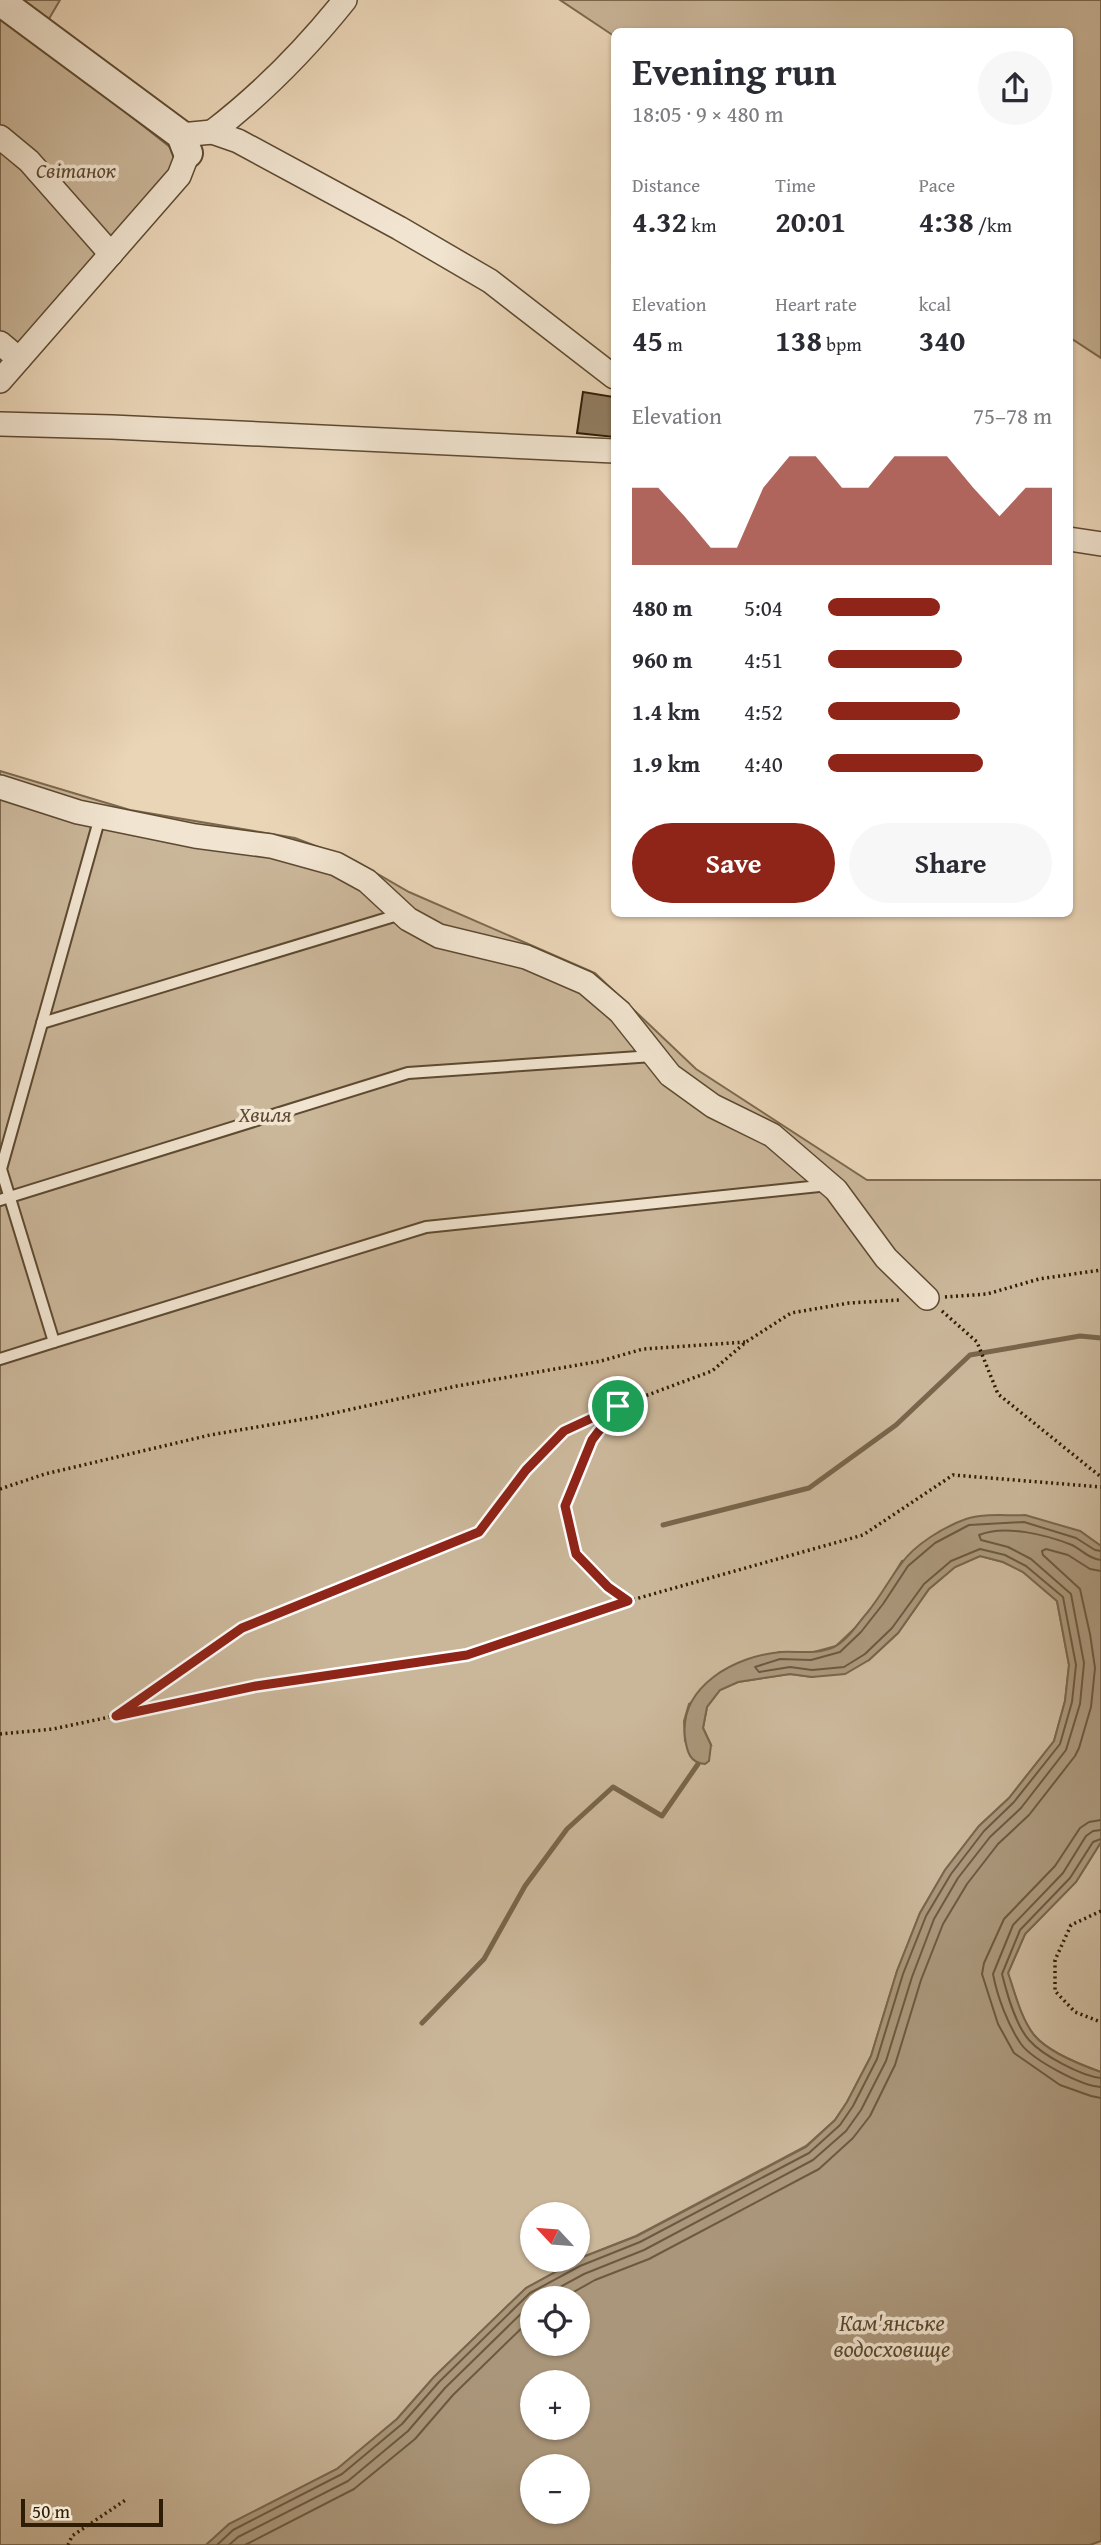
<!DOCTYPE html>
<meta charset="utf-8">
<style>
body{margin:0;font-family:"Gentium Book Plus",serif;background:#f7f7f7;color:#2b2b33;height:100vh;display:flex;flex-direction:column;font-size:26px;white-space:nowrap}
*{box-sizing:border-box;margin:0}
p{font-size:23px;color:#7c7c81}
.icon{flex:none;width:38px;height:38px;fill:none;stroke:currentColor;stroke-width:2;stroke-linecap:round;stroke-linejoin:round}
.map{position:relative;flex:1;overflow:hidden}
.details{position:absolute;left:611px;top:28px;width:462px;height:889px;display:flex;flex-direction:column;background:#fff;border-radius:10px;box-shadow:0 2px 5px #0004}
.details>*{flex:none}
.needle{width:46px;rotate:296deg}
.tools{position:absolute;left:520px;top:2202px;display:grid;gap:14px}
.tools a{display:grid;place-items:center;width:70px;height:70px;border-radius:50%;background:#fff;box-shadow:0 2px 5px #0004;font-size:35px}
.scale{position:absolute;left:21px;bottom:18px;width:142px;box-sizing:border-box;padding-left:7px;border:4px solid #2f1c04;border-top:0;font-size:19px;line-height:24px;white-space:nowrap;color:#2f1c04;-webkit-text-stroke:5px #f1e4d0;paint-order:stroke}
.pin{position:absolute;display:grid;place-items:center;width:60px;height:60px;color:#fff;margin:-30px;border:4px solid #fff;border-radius:50%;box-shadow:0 2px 7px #0007}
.round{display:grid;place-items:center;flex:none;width:74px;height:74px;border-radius:37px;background:#f7f7f7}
.summary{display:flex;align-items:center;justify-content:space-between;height:119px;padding:0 21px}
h1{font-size:38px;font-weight:700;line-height:52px}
.metrics{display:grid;grid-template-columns:repeat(3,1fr);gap:10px;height:119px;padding:7px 21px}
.metrics div{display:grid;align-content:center}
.metrics b{font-size:30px;font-weight:700}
.metrics small{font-size:19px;font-weight:400}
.metrics p{font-size:19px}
.chart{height:196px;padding:14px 21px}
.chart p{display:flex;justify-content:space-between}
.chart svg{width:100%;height:126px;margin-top:7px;fill:#8f2418;opacity:.7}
.button{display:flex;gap:14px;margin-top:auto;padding:14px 21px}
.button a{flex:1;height:80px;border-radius:42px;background:#8f2418;color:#fff;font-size:28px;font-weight:700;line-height:80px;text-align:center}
.button a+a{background:#f7f7f7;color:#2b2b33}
ul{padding:0 21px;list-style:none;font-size:23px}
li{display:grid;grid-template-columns:112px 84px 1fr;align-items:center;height:52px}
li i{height:18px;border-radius:9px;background:#8f2418}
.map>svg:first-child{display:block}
</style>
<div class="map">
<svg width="1101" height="2545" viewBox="0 0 1101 2545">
<rect width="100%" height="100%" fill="#ead5b7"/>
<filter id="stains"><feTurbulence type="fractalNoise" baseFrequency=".00286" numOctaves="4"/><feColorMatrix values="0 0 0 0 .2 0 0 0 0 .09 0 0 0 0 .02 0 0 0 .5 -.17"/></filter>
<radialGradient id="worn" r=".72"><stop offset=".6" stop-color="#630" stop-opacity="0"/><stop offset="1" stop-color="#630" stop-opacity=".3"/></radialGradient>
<g fill="#cab699" stroke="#7c694e" stroke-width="2" fill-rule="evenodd">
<path d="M0 0H60L36 41 180 155 111 254 0 391Z"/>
<path d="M560 0H1101V358L1069 337V32H614V36Z"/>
<path d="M0 771 130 810 295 838 355 861 409 892 595 973 696 1069 867 1180H1101V1546L1080 1531 902 1561 878 1600 856 1627 836 1646 810 1653 779 1652 689 1704 684 1721 685 1741 711 1745 703 1728 707 1707 720 1690 738 1682 790 1674 812 1677 869 1660 898 1633 929 1589 955 1567 980 1556 1003 1562 1023 1572 1057 1601 1069 1665 1065 1701 1054 1741 1009 1798 979 1826 945 1870 920 1913 897 1971 871 2056 847 2102 835 2120 806 2146 636 2236 583 2257 526 2288 434 2377 397 2419 337 2469 229 2524 206 2545H0ZM532 2214H578V2259H532Z"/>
<path d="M1101 1842V2072C1081 2065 1048 2052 1034 2035 1021 2019 1015 1993 1008 1973L1025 1934 1076 1882Z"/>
</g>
<path fill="#aa967a" stroke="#79654b" stroke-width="2" fill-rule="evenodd" d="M1025 1515 1080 1531 1101 1546V1842L1076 1882 1025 1934 1008 1973C1015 1993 1021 2019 1034 2035 1048 2052 1081 2065 1101 2072V2541L1090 2545H206L229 2524 337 2469 397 2419 434 2377 526 2288 583 2257 637 2236 806 2147 835 2120 847 2102 871 2056 897 1971 920 1913 945 1870 979 1826 1009 1798 1054 1741 1065 1701 1069 1665 1057 1601 1023 1572 1003 1562 980 1556 955 1567 929 1589 898 1633 869 1660 845 1674 812 1677 790 1674 738 1682 720 1690 707 1707 703 1728 711 1745 709 1761 705 1764C690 1763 687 1752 685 1738 679 1686 735 1656 781 1652 799 1651 816 1655 834 1647 847 1641 858 1623 867 1613 880 1597 889 1580 901 1564 915 1544 944 1527 966 1519 983 1513 1007 1516 1025 1515ZM532 2298H578V2343H532ZM532 2382H578V2427H532ZM532 2466H578V2511H532Z"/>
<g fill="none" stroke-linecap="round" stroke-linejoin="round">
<g stroke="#6c593f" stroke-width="2">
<path d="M1101 1820 1089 1822 1080 1828 1055 1866 1004 1919 984 1963 982 1974 998 2024 1014 2053 1060 2085 1091 2096 1101 2098"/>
<path d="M1101 1830 1093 1831 1086 1836 1063 1873 1013 1925 993 1974C997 1996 1008 2025 1021 2044 1033 2060 1081 2086 1101 2087"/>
<path d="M1101 1839 1093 1842 1070 1878 1020 1930 1002 1974C1007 1994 1015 2024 1029 2040 1042 2055 1081 2076 1101 2078"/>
<path d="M540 2298 584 2274 644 2250 813 2160 846 2131 861 2110 886 2061 912 1977 934 1919 958 1878 990 1837 1021 1808 1066 1750 1080 1704 1084 1663 1071 1594 1031 1559 1008 1547 981 1540 979 1535C1004 1524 1047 1535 1072 1545 1082 1550 1089 1559 1101 1560"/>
<path d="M563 2298 595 2280 649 2259 819 2169 853 2138 870 2116 895 2065 921 1980 943 1924 967 1884 998 1844 1029 1815 1075 1756 1079 1748 1091 1707 1095 1668 1090 1634 1080 1589 1043 1555 1042 1551 1046 1549 1068 1555 1090 1569 1101 1571"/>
<path d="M217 2545 233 2530 342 2474 402 2424 439 2382 530 2293 580 2266 640 2242 809 2153 840 2125 853 2106 877 2059 903 1974 926 1916 951 1874 984 1831 1014 1802 1060 1744 1072 1702 1076 1665 1063 1597 1026 1566 1005 1555 980 1549 951 1561 924 1584 892 1628 865 1654 844 1667 812 1670 790 1667 759 1672 755 1667 780 1659 811 1660 840 1652 861 1632 883 1604 908 1566 935 1543 969 1525 1024 1522 1076 1538 1095 1550 1101 1551"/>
<path d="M229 2545 238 2537 348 2481 408 2431 445 2388 532 2303"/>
<path d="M245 2545 354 2489 415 2439 453 2395 532 2318"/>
</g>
<g stroke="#79654b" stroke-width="5">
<path d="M663 1525 809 1488 896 1425 970 1355 1080 1336 1101 1338"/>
<path d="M422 2023 484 1959 525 1886 567 1829 613 1787 662 1816 698 1764"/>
</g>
</g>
<path fill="#907c61" stroke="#2f1c04" stroke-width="2" d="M583 392 614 397V437L577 433Z"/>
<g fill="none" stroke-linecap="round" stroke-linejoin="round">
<g stroke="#5e4a31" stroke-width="14">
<g id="service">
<path d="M100 817 1 1169 54 1342 426 1227 829 1185"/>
<path d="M42 1023 401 914"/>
<path d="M0 1200 408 1073 653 1056"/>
<path d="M0 1359 54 1342"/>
</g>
</g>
<g stroke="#5e4a31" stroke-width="26">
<g id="minor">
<path d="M212 132C263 93 305 50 345 0"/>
<path d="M181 135 212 132 238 141 399 228 490 281 614 377"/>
<path d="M0 137 29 161 111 254"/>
<path d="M0 343 19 359"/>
<path d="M0 381 179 176 188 153"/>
<path d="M0 424 112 427 614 451"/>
<path d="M1069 539 1101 544"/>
<path d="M0 787 78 812 195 836 271 846 336 864 367 881 408 919 439 936 526 957 586 983 620 1012 670 1075 713 1106 772 1135 836 1190 886 1258 927 1298"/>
</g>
</g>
<g stroke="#5e4a31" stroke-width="32">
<path id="tertiary" d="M0 1 181 135 188 153"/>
</g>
<g stroke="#2f1c04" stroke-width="3.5" stroke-dasharray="2 3.5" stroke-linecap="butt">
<path d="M945 1297 987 1294 1039 1279 1101 1270"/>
<path d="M942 1311 977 1342 998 1394 1101 1477"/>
<path d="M0 1489 45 1474 210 1435 316 1417 457 1386 601 1361 643 1349 746 1342"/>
<path d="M628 1601 608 1587 576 1554 565 1506 592 1440 618 1406 712 1371 746 1342 791 1313 849 1303 899 1300"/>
<path d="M117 1715 242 1628 479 1532 526 1470 564 1431 616 1407"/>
<path d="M0 1734 53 1729 256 1686 467 1655 628 1601 863 1535 953 1475 1101 1487"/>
<path d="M1101 1911 1071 1925 1055 1960V1991L1075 2012 1101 2022"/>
<path d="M68 2545 72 2536 127 2499"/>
</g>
<use href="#service" stroke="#f1e4d0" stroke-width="10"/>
<use href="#minor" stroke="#f1e4d0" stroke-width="23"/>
<use href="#tertiary" stroke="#f1e4d0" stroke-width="28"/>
</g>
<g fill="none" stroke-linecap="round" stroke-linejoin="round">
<g stroke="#fff" stroke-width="14">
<path id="route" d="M618 1406 592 1440 565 1506 576 1554 608 1587 628 1601 467 1655 256 1686 116 1716 242 1628 479 1532 526 1470 564 1431Z"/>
</g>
<use href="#route" stroke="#8f2418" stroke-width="9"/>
</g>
<g text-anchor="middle" stroke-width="7" stroke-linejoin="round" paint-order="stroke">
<g font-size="21" font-style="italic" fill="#5e4a31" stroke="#f1e4d0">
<text x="76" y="178">Світанок</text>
<text x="265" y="1122">Хвиля</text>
</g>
<g font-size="23" font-style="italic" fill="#5a472d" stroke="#f1e4d0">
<text x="892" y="2331">Кам'янське<tspan x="892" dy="26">водосховище</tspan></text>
</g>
</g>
<rect width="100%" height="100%" filter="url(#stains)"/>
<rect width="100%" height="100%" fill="url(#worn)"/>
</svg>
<div class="tools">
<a><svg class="needle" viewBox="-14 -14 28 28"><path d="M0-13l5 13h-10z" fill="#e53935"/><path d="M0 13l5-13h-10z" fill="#7c7c81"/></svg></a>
<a><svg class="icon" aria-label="locate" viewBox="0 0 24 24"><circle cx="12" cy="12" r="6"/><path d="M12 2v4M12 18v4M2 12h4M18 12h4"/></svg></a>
<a>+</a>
<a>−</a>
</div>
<div class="scale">50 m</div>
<div class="pin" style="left:618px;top:1406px;background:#1e9e55"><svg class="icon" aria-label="arrive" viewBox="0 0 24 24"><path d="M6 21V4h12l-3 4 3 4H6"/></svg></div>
<section class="details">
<div class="summary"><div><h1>Evening run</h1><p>18:05 · 9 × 480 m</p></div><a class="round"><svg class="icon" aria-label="share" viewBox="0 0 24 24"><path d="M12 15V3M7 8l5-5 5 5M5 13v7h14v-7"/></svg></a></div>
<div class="metrics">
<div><p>Distance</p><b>4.32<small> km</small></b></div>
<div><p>Time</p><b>20:01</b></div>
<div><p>Pace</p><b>4:38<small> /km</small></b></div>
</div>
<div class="metrics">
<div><p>Elevation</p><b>45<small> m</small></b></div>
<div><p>Heart rate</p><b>138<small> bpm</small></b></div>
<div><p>kcal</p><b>340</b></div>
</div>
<div class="chart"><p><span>Elevation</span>75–78 m</p>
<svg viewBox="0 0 160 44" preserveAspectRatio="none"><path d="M0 44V17L10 17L20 27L30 38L40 38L50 17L60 6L70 6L80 17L90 17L100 6L110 6L120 6L130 17L140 27L150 17L160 17V44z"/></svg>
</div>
<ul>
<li><b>480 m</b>5:04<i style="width:50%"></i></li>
<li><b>960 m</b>4:51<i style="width:60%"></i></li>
<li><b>1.4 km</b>4:52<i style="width:59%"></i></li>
<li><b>1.9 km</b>4:40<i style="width:69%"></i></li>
</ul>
<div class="button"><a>Save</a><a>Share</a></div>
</section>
</div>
